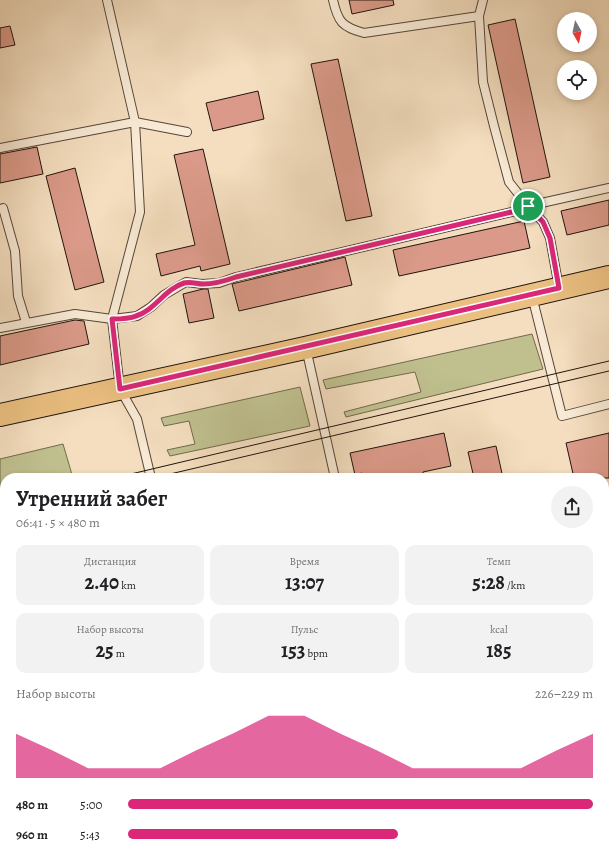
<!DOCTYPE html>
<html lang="ru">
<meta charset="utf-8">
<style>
body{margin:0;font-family:Alegreya,serif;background:#f2f2f2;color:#202124;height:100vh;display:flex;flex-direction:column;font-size:15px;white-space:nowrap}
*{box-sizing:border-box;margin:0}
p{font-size:13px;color:#757577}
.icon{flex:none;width:22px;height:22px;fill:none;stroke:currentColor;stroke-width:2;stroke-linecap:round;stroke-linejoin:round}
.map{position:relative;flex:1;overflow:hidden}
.details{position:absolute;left:0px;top:473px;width:609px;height:384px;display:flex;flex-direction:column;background:#fff;border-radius:16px 16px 0 0;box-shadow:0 2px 6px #0003}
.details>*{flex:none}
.needle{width:26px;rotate:171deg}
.fabs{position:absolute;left:557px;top:12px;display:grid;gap:8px}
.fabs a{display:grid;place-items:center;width:40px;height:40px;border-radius:50%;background:#fff;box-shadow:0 2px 6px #0003;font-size:20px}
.pin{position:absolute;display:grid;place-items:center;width:34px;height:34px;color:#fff;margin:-17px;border:2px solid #fff;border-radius:50%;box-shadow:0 1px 4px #0007}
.round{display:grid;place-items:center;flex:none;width:42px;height:42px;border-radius:21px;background:#f2f2f2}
.head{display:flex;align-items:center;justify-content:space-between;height:68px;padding:0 16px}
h1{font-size:22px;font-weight:600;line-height:30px}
.figures{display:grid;grid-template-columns:repeat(3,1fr);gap:6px;height:68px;padding:4px 16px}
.figures div{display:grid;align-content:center;border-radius:10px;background:#f2f2f2;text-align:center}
.figures b{font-size:20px;font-weight:600}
.figures small{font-size:11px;font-weight:400}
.figures p{font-size:11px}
.chart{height:112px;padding:8px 16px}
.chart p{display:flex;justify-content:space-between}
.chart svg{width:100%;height:72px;margin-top:4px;fill:#db2777;opacity:.7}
ul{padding:0 16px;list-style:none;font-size:13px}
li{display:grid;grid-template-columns:64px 48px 1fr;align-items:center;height:30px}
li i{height:10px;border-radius:5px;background:#db2777}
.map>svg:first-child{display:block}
</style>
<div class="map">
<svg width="609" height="857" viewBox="0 0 609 857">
<rect width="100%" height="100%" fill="#f4debf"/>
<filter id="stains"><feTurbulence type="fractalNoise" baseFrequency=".005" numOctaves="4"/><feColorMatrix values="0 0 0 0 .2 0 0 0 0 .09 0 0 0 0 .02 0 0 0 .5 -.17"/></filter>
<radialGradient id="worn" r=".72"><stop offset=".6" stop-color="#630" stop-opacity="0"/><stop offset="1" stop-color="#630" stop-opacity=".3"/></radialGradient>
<g fill="#c0c08f" stroke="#706a4e">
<path d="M532 334 543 369 346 417 344 412 421 392 415 372 326 389 323 380Z"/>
<path d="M300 387 310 426 170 456 167 450 195 444 189 421 164 426 161 418Z"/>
<path d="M63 444 73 478H5V496L0 498V459Z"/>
</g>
<g fill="#db9a89" stroke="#21140e">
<path d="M349 0H393L394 5 352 14Z"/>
<path d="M515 19 550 177 523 183 488 25Z"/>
<path d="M10 26 15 45 0 48V28Z"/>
<path d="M338 59 372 216 346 221 311 64Z"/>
<path d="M258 91 264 119 213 131 206 103Z"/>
<path d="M37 147 43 174 0 183V154Z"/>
<path d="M203 149 230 264 201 271 200 266 161 276 156 254 195 245 174 155Z"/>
<path d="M75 168 104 282 75 290 46 176Z"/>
<path d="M609 200V225L567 235 561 211Z"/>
<path d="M524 221 530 248 399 276 393 250Z"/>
<path d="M345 257 352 285 239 311 232 284Z"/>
<path d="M203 289H208L214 318 189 323 183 294Z"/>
<path d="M75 320 84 321 89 344 0 365V336Z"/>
<path d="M444 433 451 466 423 472 424 478H362V473L355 475 350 453Z"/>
<path d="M609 433V478H574L566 443Z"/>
<path d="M496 446 503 478H474L468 452Z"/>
</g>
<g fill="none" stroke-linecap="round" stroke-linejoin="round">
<g stroke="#56463a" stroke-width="10">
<g id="service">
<path d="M107 0 135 122 140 212 112 319 120 389 137 419 151 478"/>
<path d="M333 0C338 22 342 27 364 33L479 16"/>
<path d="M483 0 479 16 483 82 494 126 509 182 528 206 543 222 550 238 559 288"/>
<path d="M0 148 135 122 187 132"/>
<path d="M3 208 15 251 18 296 26 322"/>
<path d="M532 296 562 416 609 404"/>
<path d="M0 328 75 314 112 319 137 316 151 307 164 295 186 282 202 284 219 283 236 277 516 211 528 206 609 188"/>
<path d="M306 348 335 478"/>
<path d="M0 523 5 522"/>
<path d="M609 642 605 643 609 660"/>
<path d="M0 735 5 734"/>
<path d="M0 795 5 794"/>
<path d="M284 852 287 857"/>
<path d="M578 852 580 855 609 857"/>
<path d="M161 857 180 852"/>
<path d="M422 857 441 852"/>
</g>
</g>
<g stroke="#21140e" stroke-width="24">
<path id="primary" d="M0 415 305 348 609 277"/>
</g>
<use href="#service" stroke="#f8ead5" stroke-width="8"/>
<use href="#primary" stroke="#eabf80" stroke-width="22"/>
<g stroke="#21140e" stroke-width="1">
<path d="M114 478 609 361"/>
<path d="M153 478 609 371"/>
<path d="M0 504 5 503"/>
<path d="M0 515 5 514"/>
</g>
</g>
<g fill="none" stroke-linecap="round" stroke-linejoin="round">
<g stroke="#fff" stroke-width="8">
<path id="route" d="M528 206 543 222 550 238 559 288 120 389 112 319C120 319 129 319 136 316 155 310 165 289 184 283 190 281 197 284 203 284 214 284 225 281 236 277L516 211Z"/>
</g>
<use href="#route" stroke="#db2777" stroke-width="5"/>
</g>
<rect width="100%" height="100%" filter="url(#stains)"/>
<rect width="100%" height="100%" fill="url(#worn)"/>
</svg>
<div class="fabs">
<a><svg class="needle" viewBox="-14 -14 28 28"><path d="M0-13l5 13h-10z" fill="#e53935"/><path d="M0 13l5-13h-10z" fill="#757577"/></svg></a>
<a><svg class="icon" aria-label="locate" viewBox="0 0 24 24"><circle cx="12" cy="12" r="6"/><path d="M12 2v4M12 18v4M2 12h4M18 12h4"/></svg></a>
</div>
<div class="pin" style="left:528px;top:206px;background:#1e9e55"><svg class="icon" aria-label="arrive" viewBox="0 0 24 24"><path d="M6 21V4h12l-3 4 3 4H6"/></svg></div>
<section class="details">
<div class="head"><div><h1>Утренний забег</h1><p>06:41 · 5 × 480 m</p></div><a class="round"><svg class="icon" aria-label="share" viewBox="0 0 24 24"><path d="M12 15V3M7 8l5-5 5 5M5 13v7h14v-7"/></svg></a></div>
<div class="figures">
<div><p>Дистанция</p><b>2.40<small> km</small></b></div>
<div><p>Время</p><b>13:07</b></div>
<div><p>Темп</p><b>5:28<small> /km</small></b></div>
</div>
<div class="figures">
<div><p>Набор высоты</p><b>25<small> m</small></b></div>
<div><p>Пульс</p><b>153<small> bpm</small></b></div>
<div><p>kcal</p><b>185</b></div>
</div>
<div class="chart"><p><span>Набор высоты</span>226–229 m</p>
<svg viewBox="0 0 160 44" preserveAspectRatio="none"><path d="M0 44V17L10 27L20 38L30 38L40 38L50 27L60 17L70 6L80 6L90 17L100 27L110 38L120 38L130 38L140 38L150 27L160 17V44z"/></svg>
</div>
<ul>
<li><b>480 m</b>5:00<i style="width:100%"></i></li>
<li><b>960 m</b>5:43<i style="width:58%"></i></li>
</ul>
</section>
</div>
